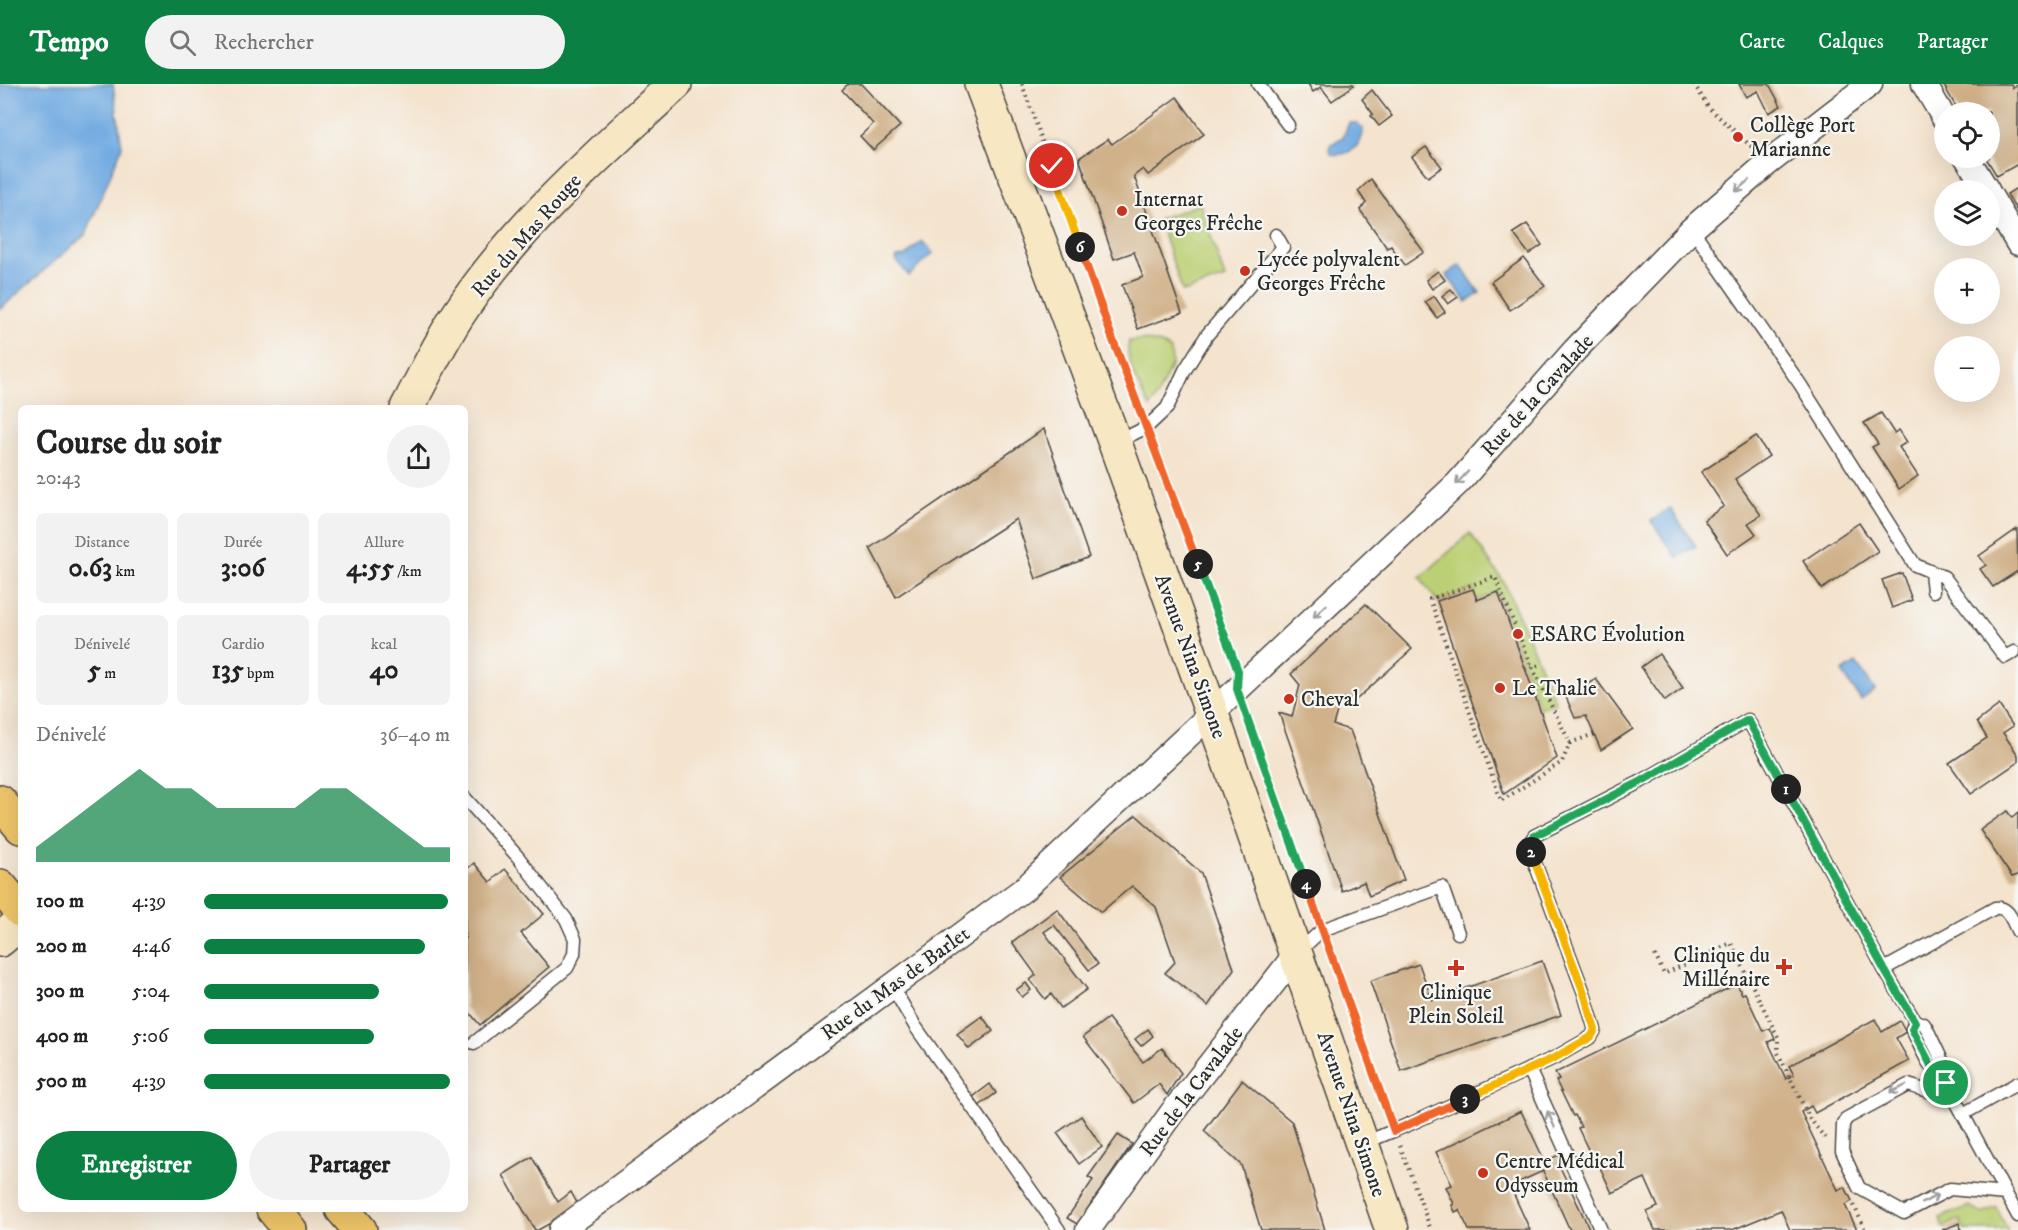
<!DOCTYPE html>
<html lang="fr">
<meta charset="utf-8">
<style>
body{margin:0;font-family:"IM FELL DW Pica",serif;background:#f2f2f2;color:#222;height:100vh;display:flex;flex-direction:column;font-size:22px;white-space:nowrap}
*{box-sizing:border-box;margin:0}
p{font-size:20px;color:#767676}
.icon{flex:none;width:33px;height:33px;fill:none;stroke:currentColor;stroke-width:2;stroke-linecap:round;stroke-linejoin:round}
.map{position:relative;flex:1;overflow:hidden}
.panel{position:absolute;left:18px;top:321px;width:450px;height:807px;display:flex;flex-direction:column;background:#fff;border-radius:9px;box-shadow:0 6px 24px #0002}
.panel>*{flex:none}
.tools{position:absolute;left:1934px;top:18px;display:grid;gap:12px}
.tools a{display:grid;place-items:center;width:66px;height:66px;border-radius:50%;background:#fff;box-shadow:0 6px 24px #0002;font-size:30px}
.pin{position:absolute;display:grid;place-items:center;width:51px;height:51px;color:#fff;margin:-26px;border:3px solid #fff;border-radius:50%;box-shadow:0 2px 6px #0007}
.km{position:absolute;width:30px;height:30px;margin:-15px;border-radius:50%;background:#222;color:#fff;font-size:16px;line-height:30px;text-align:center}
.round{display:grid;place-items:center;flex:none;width:63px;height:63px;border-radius:32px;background:#f2f2f2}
.headline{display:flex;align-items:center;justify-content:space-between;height:102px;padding:0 18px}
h1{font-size:33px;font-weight:800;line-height:45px}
.stats{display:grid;grid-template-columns:repeat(3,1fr);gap:9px;height:102px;padding:6px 18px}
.stats div{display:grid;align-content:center;border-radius:9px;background:#f2f2f2;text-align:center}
.stats b{font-size:26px;font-weight:800}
.stats small{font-size:16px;font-weight:400}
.stats p{font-size:16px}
.chart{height:168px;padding:12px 18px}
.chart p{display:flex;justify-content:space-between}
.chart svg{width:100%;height:108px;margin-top:6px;fill:#0b8043;opacity:.7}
.button{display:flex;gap:12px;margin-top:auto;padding:12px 18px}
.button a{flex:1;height:69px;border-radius:36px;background:#0b8043;color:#fff;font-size:24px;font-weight:800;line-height:69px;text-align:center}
.button a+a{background:#f2f2f2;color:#222}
ul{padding:0 18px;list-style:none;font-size:20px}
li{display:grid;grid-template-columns:96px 72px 1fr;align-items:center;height:45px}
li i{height:15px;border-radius:8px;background:#0b8043}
header{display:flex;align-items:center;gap:36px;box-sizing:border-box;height:84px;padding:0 30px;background:#0b8043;color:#fff}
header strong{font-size:28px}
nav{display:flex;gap:33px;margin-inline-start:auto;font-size:21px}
.search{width:420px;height:54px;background:#f2f2f2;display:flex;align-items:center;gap:15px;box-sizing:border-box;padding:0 21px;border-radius:33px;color:#767676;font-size:22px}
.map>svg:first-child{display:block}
</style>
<header>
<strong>Tempo</strong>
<div class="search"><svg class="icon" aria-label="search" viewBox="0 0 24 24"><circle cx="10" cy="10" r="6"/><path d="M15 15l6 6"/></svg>Rechercher</div>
<nav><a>Carte</a><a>Calques</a><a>Partager</a></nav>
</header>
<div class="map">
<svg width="2018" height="1146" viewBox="0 0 2018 1146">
<rect width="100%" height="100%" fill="#f6f6f2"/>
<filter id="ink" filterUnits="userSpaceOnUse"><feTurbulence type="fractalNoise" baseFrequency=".0167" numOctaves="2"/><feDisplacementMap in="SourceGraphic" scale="12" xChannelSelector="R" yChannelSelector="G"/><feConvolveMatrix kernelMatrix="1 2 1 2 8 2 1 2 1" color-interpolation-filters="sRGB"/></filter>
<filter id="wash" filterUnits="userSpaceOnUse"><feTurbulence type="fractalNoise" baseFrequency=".008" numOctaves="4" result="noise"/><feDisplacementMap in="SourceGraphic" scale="24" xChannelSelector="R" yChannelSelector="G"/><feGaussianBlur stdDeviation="1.35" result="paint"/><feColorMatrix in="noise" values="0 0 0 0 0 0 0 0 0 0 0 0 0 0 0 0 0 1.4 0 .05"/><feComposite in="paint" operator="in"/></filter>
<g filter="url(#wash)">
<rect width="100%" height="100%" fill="#f4e3cd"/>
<g fill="#bbd074" stroke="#737e50" stroke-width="1.5">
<path d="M1200 120 1225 194 1183 208 1158 135Z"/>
<path d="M1144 256 1161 260 1171 266 1172 280 1158 311 1150 323C1140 304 1124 279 1129 257Z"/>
<path d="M1470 449 1504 498 1556 619 1539 624 1498 508 1477 516 1473 505 1437 517 1420 494Z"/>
<path d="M1969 1122 1982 1130 1996 1123 2008 1146H1964L1960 1136 1943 1143 1940 1134Z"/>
</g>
<g fill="#72abe2" stroke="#4e6b86" stroke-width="1.5">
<path d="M0 0H113L122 63 86 150 0 225Z"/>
<path d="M1349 39H1357L1363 44C1364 61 1348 73 1332 70L1329 66 1330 61 1343 53Z"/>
<path d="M922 157 933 169 909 192 896 176 897 173 905 172Z"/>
<path d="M1460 181 1480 209 1467 218 1446 191Z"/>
<path d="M1670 424 1696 462 1677 474 1651 437Z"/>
<path d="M1856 579 1875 606 1861 616 1842 588Z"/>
</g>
<g id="blocks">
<g fill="#d0b189">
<path d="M848 0H861L900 42 873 66 860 52 873 40 842 6Z"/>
<path d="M1308 0H1353L1354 1 1332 17 1321 3 1313 8Z"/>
<path d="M1739 0H1769L1781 22 1769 29 1758 7 1746 13Z"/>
<path d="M1943 0H2011L2013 4 2018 0V80L1997 92 1986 74H1989V28H1969L1966 23 1959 28Z"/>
<path d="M1372 6 1392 32 1379 42 1371 32 1373 30 1362 15Z"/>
<path d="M1177 13 1204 50 1148 91 1143 85 1134 92 1182 229 1138 245 1122 201 1143 193 1134 168 1114 175 1079 74 1108 55 1112 60Z"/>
<path d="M1426 63 1442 83 1428 93 1412 73Z"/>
<path d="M1371 95 1424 168 1405 181 1391 162 1387 164 1360 126 1366 119 1358 107Z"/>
<path d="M2018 103V129L2007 110Z"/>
<path d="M1527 140 1542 161 1529 170 1513 149Z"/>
<path d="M1524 174 1545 202 1510 226 1491 198Z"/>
<path d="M1438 187 1445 196 1432 205 1426 196Z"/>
<path d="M1451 205 1458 213 1448 220 1442 212Z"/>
<path d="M1434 212 1445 228 1437 234 1425 218Z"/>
<path d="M1881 329 1894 349 1899 346 1907 358 1899 363 1918 392 1899 405 1872 363 1878 360 1864 339Z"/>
<path d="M1044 345 1089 473 1036 495 1016 435 896 513 870 464Z"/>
<path d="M1756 352 1769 372 1735 395 1761 431 1748 439 1756 450 1727 470 1704 436 1724 422 1701 388Z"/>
<path d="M1859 439 1878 467 1822 505 1803 477Z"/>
<path d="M2017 445 2018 487 1993 503 1980 485 1986 481 1979 472Z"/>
<path d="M1902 489 1912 516 1892 524 1882 496Z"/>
<path d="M1473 505 1477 516 1498 508 1557 674 1504 710 1437 517Z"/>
<path d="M1366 520 1412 565 1357 615 1341 614 1333 641 1350 646 1404 796 1369 812 1364 798 1342 807 1279 629 1292 633 1300 601 1291 590Z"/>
<path d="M1659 570 1683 604 1665 617 1641 583Z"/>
<path d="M1596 595 1633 645 1601 666 1586 632 1575 634 1566 613Z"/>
<path d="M1999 621 2013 642 2003 649 2018 671V678L1971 710 1949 679 1987 654 1977 638Z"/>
<path d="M2007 727 2012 734 2018 729V791L2012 793 1980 746Z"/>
<path d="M1136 731 1201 789 1234 885 1208 922 1165 889 1175 878 1156 823 1132 802 1101 828 1060 793Z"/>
<path d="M474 779 490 798 505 785 544 830 521 849 549 883 480 941 465 923V784L467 783 468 784Z"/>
<path d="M1057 825 1098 880 1089 886 1054 841 1044 848 1087 905 1061 924 1051 910 1045 915 1030 896 1036 891 1012 858Z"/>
<path d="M1542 877 1561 931 1401 987 1370 897 1419 880 1432 916Z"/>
<path d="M1026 899 1031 906 1022 913 1016 906Z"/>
<path d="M1737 900 1742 910 1745 909 1763 947 1770 944 1775 955 1768 958 1786 995 1794 991 1789 982 1875 935 1882 948 1900 937 1906 948 1896 954 1909 977 1815 1029 1811 1022 1801 1028 1838 1106 1845 1103 1852 1117 1845 1121 1857 1146H1790L1781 1126 1732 1146H1655L1647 1128 1658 1123 1645 1094 1612 1109 1597 1077 1594 1078 1578 1044 1581 1043 1575 1031 1573 1032 1556 997 1559 996 1555 989Z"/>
<path d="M982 932 993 947 969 965 957 950Z"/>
<path d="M1108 934 1143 978 1162 964 1181 989 1167 1011 1159 1000 1134 1019 1083 953Z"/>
<path d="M1148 945 1153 952 1141 962 1135 955Z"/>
<path d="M1242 996 1292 1038 1325 1146H1261L1241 1081 1204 1047Z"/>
<path d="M990 1000 996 1009 979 1022 973 1013Z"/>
<path d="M1521 1027 1545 1078 1558 1071 1562 1078 1558 1079 1590 1146H1570L1543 1087 1510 1102 1530 1146H1469L1459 1126 1455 1128 1452 1121 1454 1120 1446 1103 1452 1101 1436 1068Z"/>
<path d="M1081 1032 1102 1063 1079 1080 1057 1049Z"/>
<path d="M1118 1051 1132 1060 1077 1140 1067 1134 1093 1096 1088 1093Z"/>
<path d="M532 1073 558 1118 571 1108 578 1121 565 1131 538 1146H535L503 1091Z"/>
<path d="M1960 1139 1961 1146H1942Z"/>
</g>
</g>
</g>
<g filter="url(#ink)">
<use href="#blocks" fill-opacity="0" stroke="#494743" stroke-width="1.5"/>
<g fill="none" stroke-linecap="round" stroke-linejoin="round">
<g stroke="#494743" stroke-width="15">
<g id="lane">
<path d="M1258 0 1288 41"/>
<path d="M1692 145 1800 300 1915 481 1944 493 2005 573 2014 568"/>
<path d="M1117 358 1147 343 1167 324 1185 286 1207 251 1283 163 1276 151"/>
<path d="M1931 488 1933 507"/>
<path d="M465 714 518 773 566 835 575 855 574 870 567 884 474 959"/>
<path d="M1297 869 1322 846 1442 803 1458 849"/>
<path d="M1884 885 1995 824C2009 822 2012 837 2018 848"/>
<path d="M892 902 915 942 1059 1146"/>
<path d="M1915 937 1912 945C1921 964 1929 986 1946 999L2018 1132"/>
<path d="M1529 985 1601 1146"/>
<path d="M1954 1015 1908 1001 1847 1034 1843 1040 1842 1067 1859 1104 1904 1129 1950 1105 2006 1110"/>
<path d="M1963 1030 2018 999"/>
<path d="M1362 1060 1412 1039 1556 973 1591 953 1595 946 1584 909 1530 766V761L1534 752 1642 697 1748 636 1884 885 1915 937 1924 940 1927 945 1946 985V999"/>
</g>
</g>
<g stroke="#494743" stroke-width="27">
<g id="street">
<path d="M1924 0 1944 34"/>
<path d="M1967 74 1987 106"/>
<path d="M1989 110 2018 159"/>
<path d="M561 1146 1024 805 1458 399 1575 266 1692 145 1768 79 1870 0"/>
<path d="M1088 1146 1171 1030 1296 870"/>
</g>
</g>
<g stroke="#494743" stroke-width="36">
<g id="secondary">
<path d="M981 0 1115 359 1224 664 1392 1146"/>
<path d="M407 324C424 292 440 258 460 228 517 141 599 71 675 0"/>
<path d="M0 856 21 838"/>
</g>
</g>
<g stroke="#494743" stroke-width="36">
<g id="highway">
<path d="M0 718 21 743"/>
<path d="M0 802 21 827"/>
<path d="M273 1125 290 1146"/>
<path d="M342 1125 360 1146"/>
</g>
</g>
<g stroke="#494743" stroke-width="4" stroke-dasharray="1.5 4.5" stroke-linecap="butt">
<path d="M1022 0 1110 248 1141 327"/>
<path d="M1694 0 1709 24 1753 64"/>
<path d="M1153 359 1234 577"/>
<path d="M1525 585 1540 581"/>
<path d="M1245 627 1317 832"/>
<path d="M1570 659 1562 678 1501 717 1430 515 1495 493 1532 583 1570 659 1594 650"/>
<path d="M1328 862 1389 1033"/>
<path d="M1655 871 1664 890 1731 859 1778 953V969L1810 1035 1825 1054"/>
<path d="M1400 1062 1431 1146"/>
<path d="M1854 1121 1865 1146"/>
</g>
<use href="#lane" stroke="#fff" stroke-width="12"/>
<use href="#street" stroke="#fff" stroke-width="24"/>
<use href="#secondary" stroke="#f8e7c3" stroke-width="33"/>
<use href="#highway" stroke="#eec469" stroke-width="33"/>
</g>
<defs><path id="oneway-shaft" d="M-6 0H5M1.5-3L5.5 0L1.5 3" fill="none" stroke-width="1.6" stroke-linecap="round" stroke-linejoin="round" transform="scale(1.5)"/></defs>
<g stroke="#a0a0a0">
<use href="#oneway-shaft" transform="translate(1742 102) rotate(139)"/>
<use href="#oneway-shaft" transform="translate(1462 394) rotate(133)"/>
<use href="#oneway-shaft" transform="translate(1320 527) rotate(137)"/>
<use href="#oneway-shaft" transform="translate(1898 1005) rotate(155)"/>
<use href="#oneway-shaft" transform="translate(1551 1035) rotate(-114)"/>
<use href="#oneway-shaft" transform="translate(1930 1115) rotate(-29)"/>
</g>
</g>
<g fill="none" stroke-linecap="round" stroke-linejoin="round" filter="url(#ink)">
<g stroke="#fff" stroke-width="12">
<path id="split-1" d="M1786 705 1884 885 1915 938 1912 945 1936 991 1946 999"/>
</g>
<g stroke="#fff" stroke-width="12">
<path id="split-2" d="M1531 768 1530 761 1534 752 1642 697 1748 636 1786 705"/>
</g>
<g stroke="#fff" stroke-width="12">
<path id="split-3" d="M1465 1015 1556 973 1591 953 1595 946 1584 909 1531 768"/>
</g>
<g stroke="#fff" stroke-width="12">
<path id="split-4" d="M1306 800 1394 1047 1465 1015"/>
</g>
<g stroke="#fff" stroke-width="12">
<path id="split-5" d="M1198 480 1238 587 1237 605 1306 800"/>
</g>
<g stroke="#fff" stroke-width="12">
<path id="split-6" d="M1080 163 1110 248 1198 480"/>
</g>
<g stroke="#fff" stroke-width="12">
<path id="split-7" d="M1052 82 1080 163"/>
</g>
<use href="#split-1" stroke="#22a559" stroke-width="8"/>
<use href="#split-2" stroke="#22a559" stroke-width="8"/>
<use href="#split-3" stroke="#f5b400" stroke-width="8"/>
<use href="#split-4" stroke="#f0652b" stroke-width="8"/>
<use href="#split-5" stroke="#22a559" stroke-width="8"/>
<use href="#split-6" stroke="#f0652b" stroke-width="8"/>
<use href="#split-7" stroke="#f5b400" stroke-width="8"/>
</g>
<g fill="#c8321e" stroke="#f6f6f2" stroke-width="2">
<circle cx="1738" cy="53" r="6"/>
<circle cx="1122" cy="127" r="6"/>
<circle cx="1245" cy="187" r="6"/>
<circle cx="1518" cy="550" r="6"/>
<circle cx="1500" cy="604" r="6"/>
<circle cx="1289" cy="615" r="6"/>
<path d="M1781 874h6v6h6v6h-6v6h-6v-6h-6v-6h6z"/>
<path d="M1453 875h6v6h6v6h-6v6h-6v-6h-6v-6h6z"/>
<circle cx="1483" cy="1089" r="6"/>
</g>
<g text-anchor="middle" stroke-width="4.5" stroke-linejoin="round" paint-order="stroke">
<g font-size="21" fill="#2b2b2b" stroke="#f6f6f2" text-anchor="start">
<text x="1750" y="48">Collège Port<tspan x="1750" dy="24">Marianne</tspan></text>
<text x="1134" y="122">Internat<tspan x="1134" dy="24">Georges Frêche</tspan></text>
<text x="1257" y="182">Lycée polyvalent<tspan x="1257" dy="24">Georges Frêche</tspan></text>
<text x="1530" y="557">ESARC Évolution</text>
<text x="1512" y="611">Le Thalie</text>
<text x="1301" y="622">Cheval</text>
<text x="1770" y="878" text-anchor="end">Clinique du<tspan x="1770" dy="24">Millénaire</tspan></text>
<text x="1456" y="915" text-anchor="middle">Clinique<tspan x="1456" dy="24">Plein Soleil</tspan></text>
<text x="1495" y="1084">Centre Médical<tspan x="1495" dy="24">Odysseum</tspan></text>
</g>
<g font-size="21" fill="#2b2b2b" stroke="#f6f6f2">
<text transform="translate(526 151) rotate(-49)" y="7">Rue du Mas Rouge</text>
<text transform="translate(1537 311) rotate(-48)" y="7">Rue de la Cavalade</text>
<text transform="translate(1191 572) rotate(70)" y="7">Avenue Nina Simone</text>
<text transform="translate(895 899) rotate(-36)" y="7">Rue du Mas de Barlet</text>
<text transform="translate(1191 1007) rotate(-53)" y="7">Rue de la Cavalade</text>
<text transform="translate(1352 1030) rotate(71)" y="7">Avenue Nina Simone</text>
</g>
</g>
</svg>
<div class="tools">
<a><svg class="icon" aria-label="locate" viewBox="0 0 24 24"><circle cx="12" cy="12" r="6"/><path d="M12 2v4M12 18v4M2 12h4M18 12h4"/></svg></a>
<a><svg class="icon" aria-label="layers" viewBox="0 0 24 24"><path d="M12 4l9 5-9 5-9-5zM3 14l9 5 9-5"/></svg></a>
<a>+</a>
<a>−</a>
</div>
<div class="pin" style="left:1946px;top:999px;background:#1e9e55"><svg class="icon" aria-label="arrive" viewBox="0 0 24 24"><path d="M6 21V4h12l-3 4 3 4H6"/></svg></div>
<div class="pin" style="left:1052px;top:82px;background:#d93025"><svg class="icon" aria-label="check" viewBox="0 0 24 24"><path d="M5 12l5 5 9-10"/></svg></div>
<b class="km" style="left:1786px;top:705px">1</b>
<b class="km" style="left:1531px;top:768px">2</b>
<b class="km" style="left:1465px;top:1015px">3</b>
<b class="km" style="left:1306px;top:800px">4</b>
<b class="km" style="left:1198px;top:480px">5</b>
<b class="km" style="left:1080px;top:163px">6</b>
<section class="panel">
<div class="headline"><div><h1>Course du soir</h1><p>20:43</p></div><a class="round"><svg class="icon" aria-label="share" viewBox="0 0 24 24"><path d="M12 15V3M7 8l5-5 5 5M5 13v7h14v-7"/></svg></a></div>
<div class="stats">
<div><p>Distance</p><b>0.63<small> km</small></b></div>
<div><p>Durée</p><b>3:06</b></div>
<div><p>Allure</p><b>4:55<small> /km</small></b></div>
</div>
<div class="stats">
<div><p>Dénivelé</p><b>5<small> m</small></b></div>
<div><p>Cardio</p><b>135<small> bpm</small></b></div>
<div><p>kcal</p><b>40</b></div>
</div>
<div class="chart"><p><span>Dénivelé</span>36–40 m</p>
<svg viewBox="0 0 160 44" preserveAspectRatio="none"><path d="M0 44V38L10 30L20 22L30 14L40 6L50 14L60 14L70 22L80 22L90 22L100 22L110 14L120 14L130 22L140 30L150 38L160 38V44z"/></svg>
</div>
<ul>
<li><b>100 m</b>4:39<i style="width:99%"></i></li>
<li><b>200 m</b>4:46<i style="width:90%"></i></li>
<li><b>300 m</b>5:04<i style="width:71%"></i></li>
<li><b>400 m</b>5:06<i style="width:69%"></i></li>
<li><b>500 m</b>4:39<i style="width:100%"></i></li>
</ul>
<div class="button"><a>Enregistrer</a><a>Partager</a></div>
</section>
</div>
